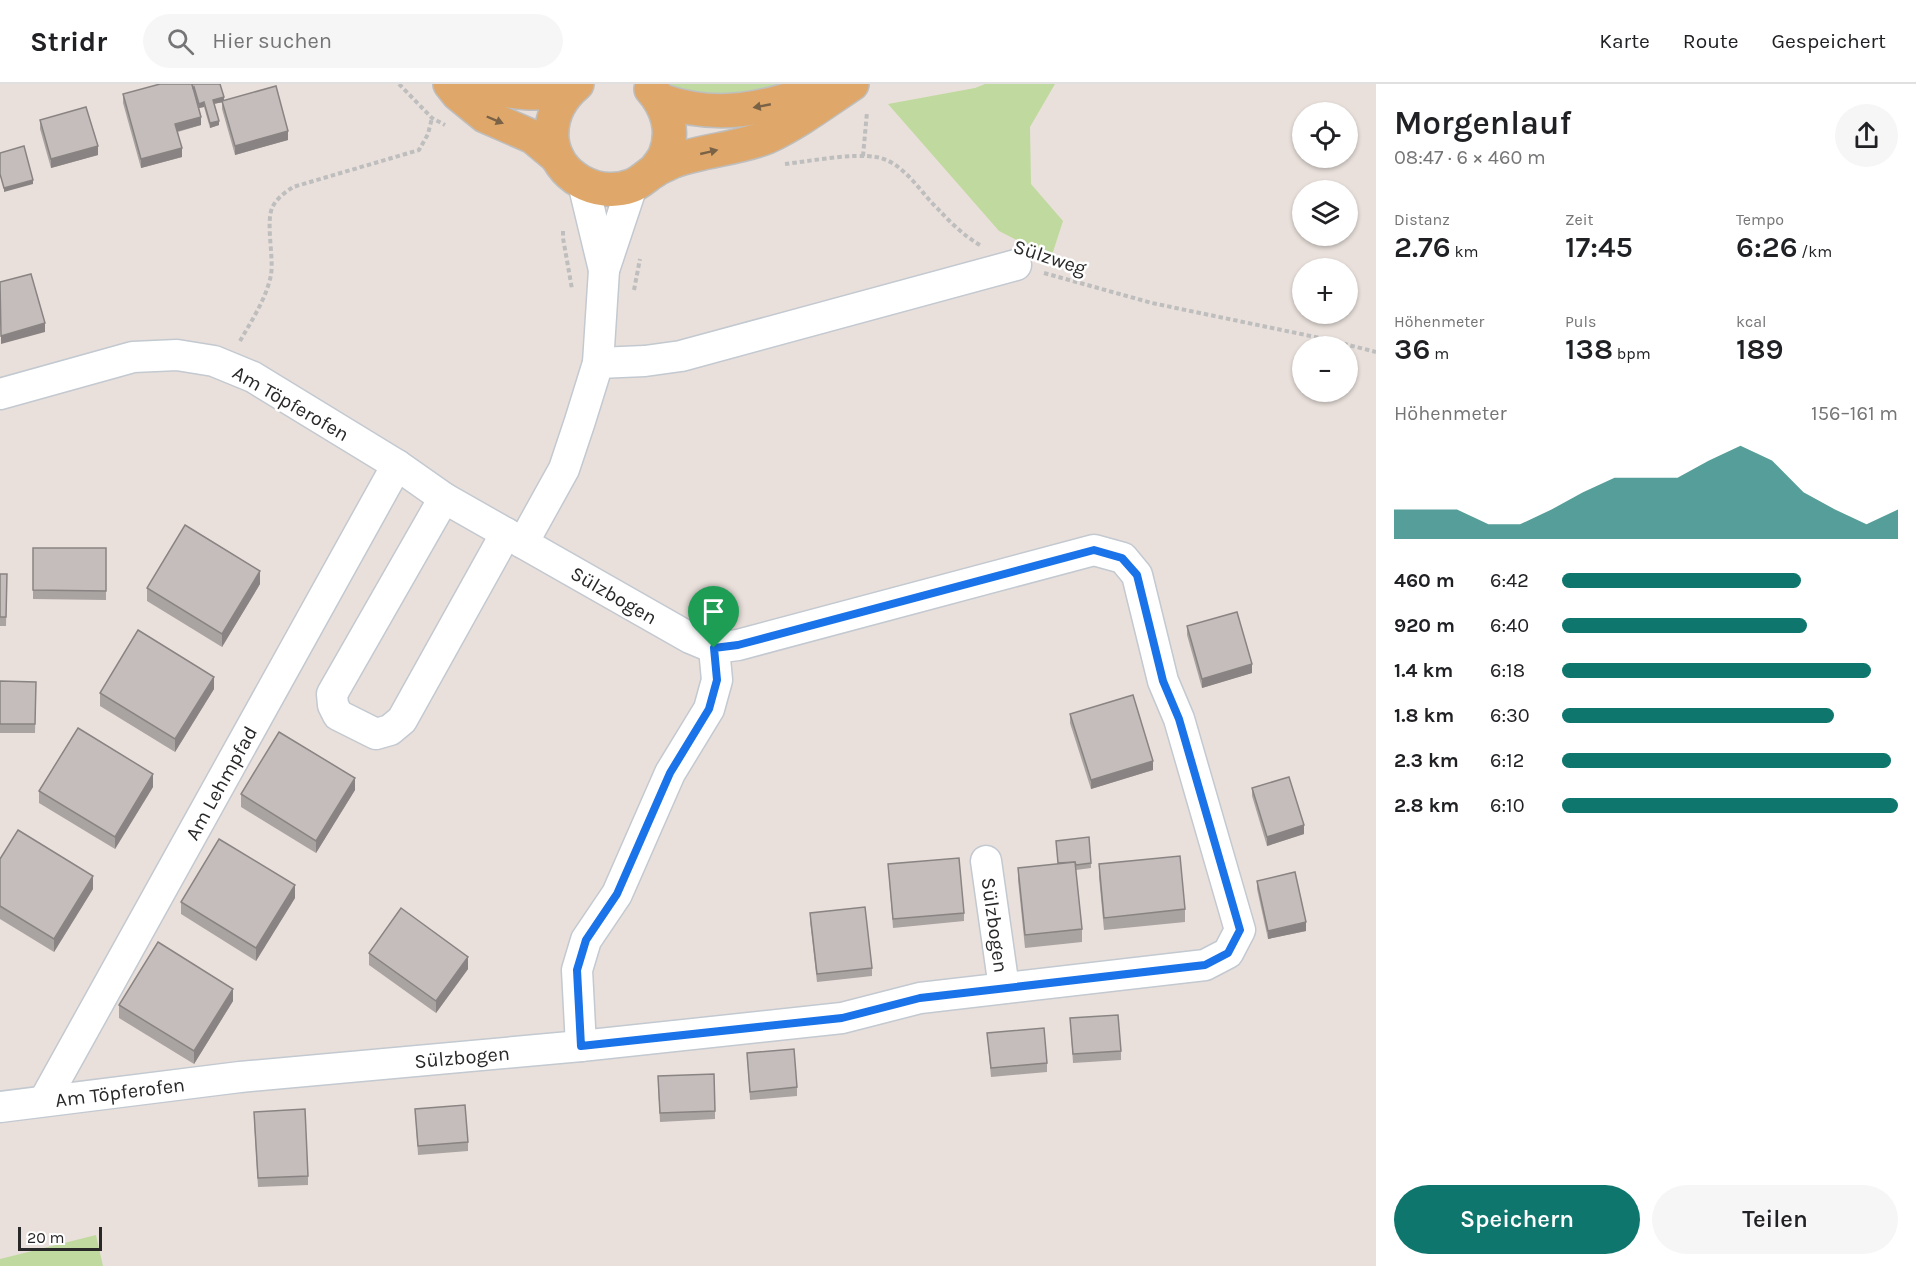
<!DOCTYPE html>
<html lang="de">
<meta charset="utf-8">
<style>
body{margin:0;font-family:Karla,sans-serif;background:#f6f6f6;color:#202124;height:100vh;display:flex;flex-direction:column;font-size:22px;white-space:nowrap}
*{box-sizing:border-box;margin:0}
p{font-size:20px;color:#757577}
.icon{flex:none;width:33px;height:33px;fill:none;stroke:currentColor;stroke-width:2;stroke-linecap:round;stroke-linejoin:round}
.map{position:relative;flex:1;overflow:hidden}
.side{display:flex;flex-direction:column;background:#fff;width:540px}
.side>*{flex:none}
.tools{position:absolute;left:1292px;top:18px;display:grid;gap:12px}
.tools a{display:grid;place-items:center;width:66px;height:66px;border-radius:50%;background:#fff;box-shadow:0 2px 4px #0004;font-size:30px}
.scale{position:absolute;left:18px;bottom:15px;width:84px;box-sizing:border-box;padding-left:6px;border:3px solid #282828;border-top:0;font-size:16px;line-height:21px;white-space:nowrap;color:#282828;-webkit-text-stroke:4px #fff;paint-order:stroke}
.pin{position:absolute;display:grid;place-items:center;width:51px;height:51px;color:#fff;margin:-62px -26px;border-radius:50% 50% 50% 0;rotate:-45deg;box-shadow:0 0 6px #0007}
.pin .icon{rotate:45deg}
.round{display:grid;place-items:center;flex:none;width:63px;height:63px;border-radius:32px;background:#f6f6f6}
.overview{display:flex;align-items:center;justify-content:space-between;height:102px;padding:0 18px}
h1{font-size:33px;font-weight:600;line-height:45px}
.metrics{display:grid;grid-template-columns:repeat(3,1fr);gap:9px;height:102px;padding:6px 18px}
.metrics div{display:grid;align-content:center}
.metrics b{font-size:30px;font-weight:600}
.metrics small{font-size:16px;font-weight:400}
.metrics p{font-size:16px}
.chart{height:168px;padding:12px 18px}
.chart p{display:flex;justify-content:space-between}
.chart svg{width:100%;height:108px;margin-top:6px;fill:#0f766e;opacity:.7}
.action{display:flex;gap:12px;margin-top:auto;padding:12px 18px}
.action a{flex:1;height:69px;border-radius:36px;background:#0f766e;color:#fff;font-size:24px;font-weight:600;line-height:69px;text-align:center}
.action a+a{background:#f6f6f6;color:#202124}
ul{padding:0 18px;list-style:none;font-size:20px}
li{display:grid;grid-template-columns:96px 72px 1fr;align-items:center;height:45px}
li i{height:15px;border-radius:8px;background:#0f766e}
header{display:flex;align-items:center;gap:36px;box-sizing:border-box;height:84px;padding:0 30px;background:#fff;border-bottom:2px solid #e0e0e0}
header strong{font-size:28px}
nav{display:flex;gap:33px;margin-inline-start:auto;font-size:21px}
.search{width:420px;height:54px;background:#f6f6f6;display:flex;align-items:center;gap:15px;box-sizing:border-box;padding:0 21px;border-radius:33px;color:#757577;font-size:22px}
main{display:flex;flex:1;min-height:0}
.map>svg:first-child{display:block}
</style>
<header>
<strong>Stridr</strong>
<div class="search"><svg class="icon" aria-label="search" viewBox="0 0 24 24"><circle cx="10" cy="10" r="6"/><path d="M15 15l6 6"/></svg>Hier suchen</div>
<nav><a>Karte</a><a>Route</a><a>Gespeichert</a></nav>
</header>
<main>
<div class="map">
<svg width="1376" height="1182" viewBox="0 0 1376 1182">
<rect width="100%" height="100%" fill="#e9e0db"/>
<g fill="#c0d99e">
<path d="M652 0H827L754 20Z"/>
<path d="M985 0H1055L1030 43 1031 100 1063 137 1051 174 999 147 888 20 975 4Z"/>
<path d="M96 1151 103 1182H0V1175Z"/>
</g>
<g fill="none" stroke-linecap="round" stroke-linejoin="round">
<g stroke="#c3c9d0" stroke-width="33">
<g id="minor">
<path d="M583 99 604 186"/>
<path d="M598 279 645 277 681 272 1016 181"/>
<path d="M0 310 133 273 177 271 214 277 253 293 397 381 444 414 690 554 714 564 738 561 1094 466 1123 474 1137 491 1163 597 1179 635 1240 846 1228 869 1205 881 920 914 842 934 581 962 240 993 0 1023"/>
<path d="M444 414 332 610 333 621 338 631 376 650 390 646 402 636 506 449"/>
<path d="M523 459 564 385 580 337 598 279 604 186 632 102"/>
<path d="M986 777 1004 904"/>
<path d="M581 962 577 886 586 856 617 810 670 689 709 625 717 596 714 564"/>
<path d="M44 1017 397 381"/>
</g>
</g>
<g stroke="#bebebe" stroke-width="36">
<g id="major">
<path d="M450 0 458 10 485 32 533 53 557 73"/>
<path d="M483 0C511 11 539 10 568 7"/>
<path d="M577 0C560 14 550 33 552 56 557 93 597 114 631 102 640 99 646 92 654 87 660 83 668 80 674 77 704 66 737 65 767 53 797 39 825 18 852 0"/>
<path d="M651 5C667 23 675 47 665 71 663 76 658 82 654 87"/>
<path d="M660 16C720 37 764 24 822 5"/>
</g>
</g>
<g stroke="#bebebe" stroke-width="4" stroke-dasharray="4.5 3" stroke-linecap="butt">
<path d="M399 0 432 34 445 41"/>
<path d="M863 72 867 28"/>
<path d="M785 80C810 77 853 69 876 73 903 77 920 108 938 125 950 138 964 152 980 161"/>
<path d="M563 147V154L572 205"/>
<path d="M1044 189 1152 219 1325 255 1376 268"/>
<path d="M634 206 640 175"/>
<path d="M240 257C252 236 266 215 271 191 274 172 265 136 273 122 278 113 286 108 293 103L419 66 428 50 432 34"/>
</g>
<use href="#minor" stroke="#fff" stroke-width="30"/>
<use href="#major" stroke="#dfa86a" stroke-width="33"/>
</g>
<g fill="#a9a3a1">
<path d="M220 0 224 16 288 56 235 71 222 25V18L214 20 219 41 210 44 204 23 199 24 201 41 178 48 182 73 141 84 123 19V10Z"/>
<path d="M40 36 98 71 51 84 40 45Z"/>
<path d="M33 464H106V516L33 515Z"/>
<path d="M0 490H7L6 542H0Z"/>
<path d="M260 500 222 563 147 517V504Z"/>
<path d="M1187 542 1252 589 1202 604 1187 551Z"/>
<path d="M0 597 36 598 35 649H0Z"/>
<path d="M214 605 175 668 100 622V609Z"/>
<path d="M1070 630 1153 686 1091 705 1070 639Z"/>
<path d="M153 703 115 765 39 719V707Z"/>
<path d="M1252 704 1304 750 1267 762 1252 712Z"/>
<path d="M355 706 316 769 241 723V710Z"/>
<path d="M1056 757 1091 779V784L1076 786 1082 845V858L1025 864 1018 796V784L1058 780Z"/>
<path d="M0 775 93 805 54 868 0 835Z"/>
<path d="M888 780 964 829V837L893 844Z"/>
<path d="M1099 780 1185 825V838L1104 846 1099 793Z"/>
<path d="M1257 797 1306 847 1268 855 1257 805Z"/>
<path d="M295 814 256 877 181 830V818Z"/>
<path d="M810 829 872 884V892L817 898 810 837Z"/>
<path d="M369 869 468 885 436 929 369 881Z"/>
<path d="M233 917 194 980 119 934V921Z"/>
<path d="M1070 934 1121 967V976L1073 979Z"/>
<path d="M987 949 1047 979V988L991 993Z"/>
<path d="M747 969 797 1003V1012L750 1016Z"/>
<path d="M658 1001 715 1027V1035L660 1038Z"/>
<path d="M415 1025 468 1058V1067L418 1071Z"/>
<path d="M254 1036 308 1092V1101L258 1103Z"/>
</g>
<g fill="#898483">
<path d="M224 13V18L213 20V16Z"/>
<path d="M204 18V23L199 24V20Z"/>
<path d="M201 33V41L175 48V40Z"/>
<path d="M219 37V41L210 44V39Z"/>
<path d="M288 47V56L235 71V62Z"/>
<path d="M98 62V71L51 84V75Z"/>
<path d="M182 64V73L141 84V75Z"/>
<path d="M33 96V100L4 108V104Z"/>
<path d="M45 239V248L1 260V252Z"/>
<path d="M260 487V500L222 563V550Z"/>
<path d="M1252 580V589L1202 604V595Z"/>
<path d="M214 593V605L175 668V655Z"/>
<path d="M1153 677V686L1091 705V696Z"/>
<path d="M153 690V703L115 765V753Z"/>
<path d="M355 694V706L316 769V757Z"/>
<path d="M1304 741V750L1267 762V753Z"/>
<path d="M93 792V805L54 868V855Z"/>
<path d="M295 801V814L256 877V864Z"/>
<path d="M1306 838V847L1268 855V847Z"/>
<path d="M468 873V885L436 929V917Z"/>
<path d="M233 905V917L194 980V967Z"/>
</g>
<g fill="#c4bdbb" stroke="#898483" stroke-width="1.5">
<path d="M160 0H192L201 33 175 40 182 64 141 75 123 10Z"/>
<path d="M192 0H220L224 13 213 16 219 37 210 39 204 18 199 20 194 3 193 4Z"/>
<path d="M276 2 288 47 235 62 222 17Z"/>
<path d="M86 23 98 62 51 75 40 36Z"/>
<path d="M24 62 33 96 4 104 0 90V69Z"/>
<path d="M31 190 45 239 1 252 0 198Z"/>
<path d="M185 441 260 487 222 550 147 504Z"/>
<path d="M33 464H106V507L33 506Z"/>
<path d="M0 490H7L6 533H0Z"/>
<path d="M1237 528 1252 580 1202 595 1187 542Z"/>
<path d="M138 546 214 593 175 655 100 609Z"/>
<path d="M0 597 36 598 35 640H0Z"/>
<path d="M1133 611 1153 677 1091 696 1070 630Z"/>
<path d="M78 644 153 690 115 753 39 707Z"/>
<path d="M279 648 355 694 316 757 241 710Z"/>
<path d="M1289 693 1304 741 1267 753 1252 704Z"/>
<path d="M18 746 93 792 54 855 0 822V775Z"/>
<path d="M1089 753 1091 779 1076 781 1075 778 1058 779 1056 757Z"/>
<path d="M219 755 295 801 256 864 181 818Z"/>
<path d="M1180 772 1185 825 1104 834 1099 780Z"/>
<path d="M959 774 964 829 893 835 888 780Z"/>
<path d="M1075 778 1082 845 1025 851 1018 784Z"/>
<path d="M1295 788 1306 838 1268 847 1257 797Z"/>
<path d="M865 823 872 884 817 890 810 829Z"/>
<path d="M401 824 468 873 436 917 369 869Z"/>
<path d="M158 858 233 905 194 967 119 921Z"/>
<path d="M1118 931 1121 967 1073 970 1070 934Z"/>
<path d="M1044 944 1047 979 991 984 987 949Z"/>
<path d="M794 965 797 1003 750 1008 747 969Z"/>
<path d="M714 990 715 1027 660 1029 658 992Z"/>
<path d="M465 1021 468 1058 418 1062 415 1025Z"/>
<path d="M305 1025 308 1092 258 1094 254 1028Z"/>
</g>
<defs><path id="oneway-solid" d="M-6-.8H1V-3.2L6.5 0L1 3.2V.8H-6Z" transform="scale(1.5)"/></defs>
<g fill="#7a6246">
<use href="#oneway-solid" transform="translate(762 22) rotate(169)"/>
<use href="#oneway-solid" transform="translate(495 36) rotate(23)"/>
<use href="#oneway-solid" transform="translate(709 68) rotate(-13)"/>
</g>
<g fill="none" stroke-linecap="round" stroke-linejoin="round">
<g stroke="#fff" stroke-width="12">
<path id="route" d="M1094 466 1122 474 1137 491 1163 597 1179 635 1240 846 1228 869 1205 881 920 914 842 934 581 962 577 886 586 856 617 810 670 689 709 625 717 596 714 564 738 561Z"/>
</g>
<use href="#route" stroke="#1a73e8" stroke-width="8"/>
</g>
<g text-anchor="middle" stroke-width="5" stroke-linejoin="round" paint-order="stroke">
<g font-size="20" fill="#282828" stroke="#fff">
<text transform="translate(1050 173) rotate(18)" y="7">Sülzweg</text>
<text transform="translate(291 319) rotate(30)" y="7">Am Töpferofen</text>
<text transform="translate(614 511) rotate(30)" y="7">Sülzbogen</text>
<text transform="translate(221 699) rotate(-61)" y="7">Am Lehmpfad</text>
<text transform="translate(995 841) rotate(82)" y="7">Sülzbogen</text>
<text transform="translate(462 973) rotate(-5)" y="7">Sülzbogen</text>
<text transform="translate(120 1008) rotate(-7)" y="7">Am Töpferofen</text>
</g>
</g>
</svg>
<div class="tools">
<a><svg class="icon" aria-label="locate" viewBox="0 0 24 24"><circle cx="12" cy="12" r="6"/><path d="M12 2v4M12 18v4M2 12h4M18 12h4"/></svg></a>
<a><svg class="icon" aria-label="layers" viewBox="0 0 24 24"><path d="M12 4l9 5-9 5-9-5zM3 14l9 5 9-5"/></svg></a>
<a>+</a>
<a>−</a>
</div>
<div class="scale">20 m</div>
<div class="pin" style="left:714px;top:564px;background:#1e9e55"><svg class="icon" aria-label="arrive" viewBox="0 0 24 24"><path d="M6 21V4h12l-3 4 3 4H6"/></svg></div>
</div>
<section class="side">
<div class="overview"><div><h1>Morgenlauf</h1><p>08:47 · 6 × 460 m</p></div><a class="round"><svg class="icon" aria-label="share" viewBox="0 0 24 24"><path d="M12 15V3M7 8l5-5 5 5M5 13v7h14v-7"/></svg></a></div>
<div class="metrics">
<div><p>Distanz</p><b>2.76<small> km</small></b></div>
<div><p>Zeit</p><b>17:45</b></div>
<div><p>Tempo</p><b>6:26<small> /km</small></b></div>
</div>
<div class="metrics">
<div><p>Höhenmeter</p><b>36<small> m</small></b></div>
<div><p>Puls</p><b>138<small> bpm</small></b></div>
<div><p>kcal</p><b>189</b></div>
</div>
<div class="chart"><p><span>Höhenmeter</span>156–161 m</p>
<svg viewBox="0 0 160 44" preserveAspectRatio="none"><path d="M0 44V32L10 32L20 32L30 38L40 38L50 32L60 25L70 19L80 19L90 19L100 12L110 6L120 12L130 25L140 32L150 38L160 32V44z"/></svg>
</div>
<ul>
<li><b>460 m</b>6:42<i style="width:71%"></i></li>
<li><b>920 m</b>6:40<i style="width:73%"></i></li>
<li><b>1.4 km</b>6:18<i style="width:92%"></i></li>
<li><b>1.8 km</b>6:30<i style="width:81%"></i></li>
<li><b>2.3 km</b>6:12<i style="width:98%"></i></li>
<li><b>2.8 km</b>6:10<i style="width:100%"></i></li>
</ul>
<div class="action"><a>Speichern</a><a>Teilen</a></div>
</section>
</main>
